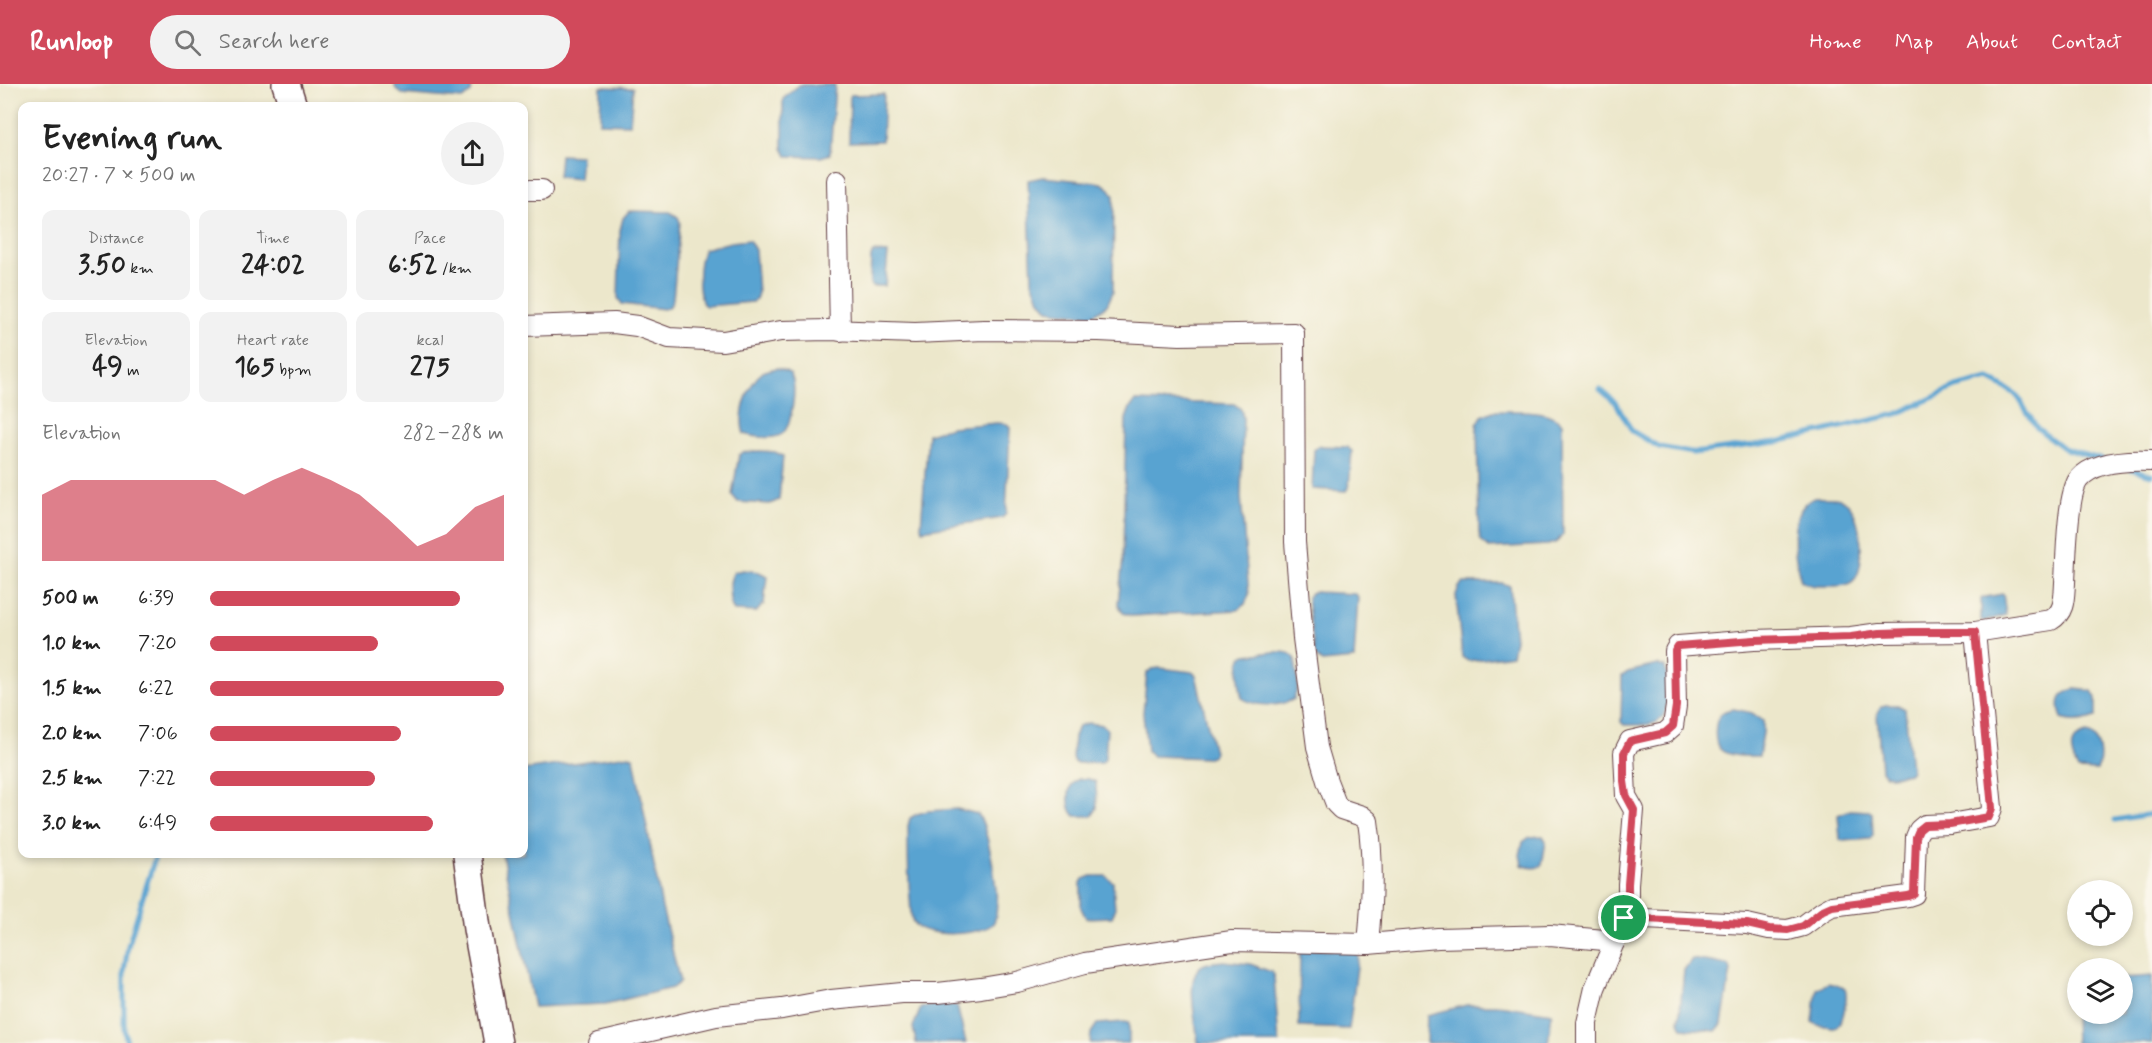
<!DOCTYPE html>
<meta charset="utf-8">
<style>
body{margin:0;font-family:Mynerve,sans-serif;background:#f2f2f2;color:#222;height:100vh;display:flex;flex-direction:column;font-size:22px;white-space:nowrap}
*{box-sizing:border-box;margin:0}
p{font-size:20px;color:#767676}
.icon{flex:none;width:33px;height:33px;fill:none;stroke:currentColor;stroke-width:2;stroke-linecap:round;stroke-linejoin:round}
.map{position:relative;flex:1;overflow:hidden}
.side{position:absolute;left:18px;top:18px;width:510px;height:756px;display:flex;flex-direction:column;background:#fff;border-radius:12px;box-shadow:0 3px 9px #0003}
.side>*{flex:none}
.controls{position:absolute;left:2067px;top:796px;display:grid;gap:12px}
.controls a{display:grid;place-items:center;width:66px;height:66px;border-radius:50%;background:#fff;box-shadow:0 3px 9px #0003;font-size:30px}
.pin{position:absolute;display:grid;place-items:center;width:51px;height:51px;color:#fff;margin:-26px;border:3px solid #fff;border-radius:50%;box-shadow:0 2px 6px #0007}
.round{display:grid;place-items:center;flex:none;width:63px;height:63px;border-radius:32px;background:#f2f2f2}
.head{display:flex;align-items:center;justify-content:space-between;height:102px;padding:0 24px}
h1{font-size:33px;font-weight:700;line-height:45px}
.metrics{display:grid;grid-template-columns:repeat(3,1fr);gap:9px;height:102px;padding:6px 24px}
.metrics div{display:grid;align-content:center;border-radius:12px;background:#f2f2f2;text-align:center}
.metrics b{font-size:26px;font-weight:700}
.metrics small{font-size:16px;font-weight:400}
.metrics p{font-size:16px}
.chart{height:168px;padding:12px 24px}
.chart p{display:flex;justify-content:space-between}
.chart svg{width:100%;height:108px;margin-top:6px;fill:#d1495b;opacity:.7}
ul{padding:0 24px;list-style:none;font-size:20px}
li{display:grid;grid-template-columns:96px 72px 1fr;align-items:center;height:45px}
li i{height:15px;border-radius:8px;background:#d1495b}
header{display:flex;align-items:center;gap:36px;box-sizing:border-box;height:84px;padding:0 30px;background:#d1495b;color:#fff}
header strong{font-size:28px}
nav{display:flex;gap:33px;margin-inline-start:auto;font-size:21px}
.search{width:420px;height:54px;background:#f2f2f2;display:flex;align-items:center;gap:15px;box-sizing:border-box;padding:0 21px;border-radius:33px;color:#767676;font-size:22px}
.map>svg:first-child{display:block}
</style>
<header>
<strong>Runloop</strong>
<div class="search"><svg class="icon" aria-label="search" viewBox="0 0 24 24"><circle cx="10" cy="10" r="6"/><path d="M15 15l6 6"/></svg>Search here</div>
<nav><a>Home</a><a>Map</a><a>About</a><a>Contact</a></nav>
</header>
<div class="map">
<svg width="2152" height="959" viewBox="0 0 2152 959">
<rect width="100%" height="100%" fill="#fbf7ec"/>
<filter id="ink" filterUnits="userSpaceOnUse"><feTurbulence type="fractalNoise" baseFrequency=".0167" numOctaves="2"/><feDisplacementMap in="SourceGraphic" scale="12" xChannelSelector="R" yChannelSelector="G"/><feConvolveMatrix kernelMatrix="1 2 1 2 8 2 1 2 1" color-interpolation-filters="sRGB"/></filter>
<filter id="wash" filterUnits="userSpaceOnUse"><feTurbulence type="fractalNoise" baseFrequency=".008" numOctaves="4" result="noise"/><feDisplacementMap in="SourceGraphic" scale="24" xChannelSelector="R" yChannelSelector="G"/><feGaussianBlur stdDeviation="1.35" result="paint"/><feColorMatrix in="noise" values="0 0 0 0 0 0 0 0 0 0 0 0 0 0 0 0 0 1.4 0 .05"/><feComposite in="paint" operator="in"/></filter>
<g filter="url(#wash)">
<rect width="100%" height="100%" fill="#ece7cb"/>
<g fill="#59a3d1" stroke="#52617e" stroke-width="1.5">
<path d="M394 0H472L471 9 462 15 402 10 396 5Z"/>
<path d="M799 1H835L830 70 821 73 787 72 783 64V15Z"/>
<path d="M601 3 633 4 630 40 600 39Z"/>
<path d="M884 10 882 57 849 58 850 11Z"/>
<path d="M560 71 581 72 579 95 558 93Z"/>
<path d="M1043 93 1102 99 1110 105 1114 112 1113 208 1107 221 1091 232 1048 226 1038 213 1032 197 1028 96Z"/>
<path d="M629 127 670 128 678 133 680 138 673 215 670 222 664 225 622 220 618 214 620 146 623 134Z"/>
<path d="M749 156 755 166 758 209 756 215 752 218 706 222 703 220C697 206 697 179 704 165L731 158Z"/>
<path d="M873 168 888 169 885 202H872L870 198 871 173Z"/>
<path d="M777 284C782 286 787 286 790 290 798 300 792 342 782 350 774 356 753 353 744 350 738 332 747 300 763 288 767 286 773 285 777 284Z"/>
<path d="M1136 317 1234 320 1241 325 1243 334 1241 413 1249 511 1245 520 1238 526 1132 532 1123 529 1118 520 1123 475 1126 335 1130 324Z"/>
<path d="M1493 327C1514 328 1546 323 1562 339L1563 450 1557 458 1548 461 1489 464 1481 457 1479 449 1477 341 1482 332Z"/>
<path d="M997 339 1007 340 1010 343 1006 430 1002 434 922 446 921 442 928 350 951 343Z"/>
<path d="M1319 362 1347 363 1352 367 1349 402 1346 407 1312 405 1314 366Z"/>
<path d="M760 367 775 368 783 372 779 416 770 420 738 418 732 411 739 371 743 368Z"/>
<path d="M1814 414C1824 414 1838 412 1846 418 1861 428 1867 483 1854 496 1847 503 1837 502 1828 502 1817 502 1810 503 1801 497 1794 473 1786 427 1814 414Z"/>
<path d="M743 486 759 488 767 492 764 520 756 528 734 527C728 518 728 497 734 488Z"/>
<path d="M1464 499H1502L1510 502 1515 555 1512 571 1468 577 1462 573 1456 511 1459 503Z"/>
<path d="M1316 508 1356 510 1358 513 1354 575 1322 578 1315 572 1307 514 1311 509Z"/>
<path d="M2003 510 2006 531 1985 537 1981 536V514Z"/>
<path d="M1274 568C1282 568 1290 567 1295 574L1298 602 1294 615C1281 623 1255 623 1242 614 1239 601 1237 586 1242 573L1246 571Z"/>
<path d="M1657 581 1665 583C1668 593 1667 602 1667 612 1668 644 1650 641 1624 641L1621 638 1622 592 1628 588Z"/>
<path d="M1160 584 1192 588 1196 591 1214 668 1213 672 1208 674 1153 672 1147 667 1143 629 1147 589 1152 585Z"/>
<path d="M2075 605 2092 607 2096 614V633C2085 637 2073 639 2062 635 2057 619 2057 610 2075 605Z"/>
<path d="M1885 621H1898L1905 625 1911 685 1909 689 1891 692 1885 691 1881 686 1877 630 1881 623Z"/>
<path d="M1734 625 1752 629 1763 637V649L1759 672C1748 672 1729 673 1721 666 1713 660 1714 637 1721 630 1724 626 1729 626 1734 625Z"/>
<path d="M1088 639 1103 641 1107 645 1105 675 1102 679H1075L1072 674 1074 653 1078 642Z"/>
<path d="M2087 650C2101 653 2102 675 2097 687L2078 686C2070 670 2066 655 2087 650Z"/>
<path d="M629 671 634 674 662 824 680 898 672 904 605 920 534 923 502 770H524V686Z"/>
<path d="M1079 695H1089L1096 698 1097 724 1092 732H1075C1066 723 1066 700 1079 695Z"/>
<path d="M957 725 978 730C989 745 1002 821 994 838 986 852 921 855 913 838 910 832 911 822 910 815 908 790 908 767 908 742L910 734 917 730 928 727Z"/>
<path d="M1850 726 1869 727 1872 729 1873 751 1870 755 1843 757 1840 755 1838 731Z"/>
<path d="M1543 752 1546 757 1542 781C1536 786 1529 784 1522 781L1520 771 1523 758 1530 753Z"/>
<path d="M1092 792H1106L1113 798 1115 826 1112 833 1086 834 1081 824V799L1083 795Z"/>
<path d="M1300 865 1359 867 1349 945 1299 943Z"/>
<path d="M1692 875 1729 881 1731 886 1722 940 1716 947 1682 944 1679 937 1684 886Z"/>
<path d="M1224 877 1250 880 1272 888 1274 893 1279 959H1198C1197 940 1184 894 1201 882 1207 878 1216 878 1224 877Z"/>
<path d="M2152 892V959H2075L2073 896H2077L2078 930H2122L2123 894Z"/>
<path d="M1828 899 1845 904C1848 911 1844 938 1837 942 1834 944 1830 943 1827 942 1821 942 1818 942 1813 938L1817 905Z"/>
<path d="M943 919 957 922 966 959H916L913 943 921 924Z"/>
<path d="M1467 921H1499L1552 929 1548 959H1426L1427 931Z"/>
<path d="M1124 938 1129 939V959H1090L1091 949 1097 940Z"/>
</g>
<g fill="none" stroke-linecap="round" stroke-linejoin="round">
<g stroke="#59a3d1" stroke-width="5">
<path d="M1600 305 1616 319 1632 347 1659 363 1693 369 1777 358 1897 330 1956 303 1989 295 2016 310 2037 344 2063 364 2102 376"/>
<path d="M2131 385 2152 391"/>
<path d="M2115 736 2152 730"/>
<path d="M127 959 124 945V888L128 862 156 770"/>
</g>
</g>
</g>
<g filter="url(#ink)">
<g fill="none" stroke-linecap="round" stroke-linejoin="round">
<g stroke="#623d43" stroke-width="22">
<g id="street">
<path d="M837 96 840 247"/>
<path d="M524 106H542"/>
<path d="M524 242 614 239 637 242 669 254 723 257 781 247 829 246 915 249 984 246 1099 247 1180 251 1294 249 1295 458 1303 554 1317 663 1327 697 1336 720 1341 725 1362 732 1368 737C1374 778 1372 818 1368 860"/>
<path d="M1624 834 1747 840 1769 845 1788 846 1803 842 1823 827 1832 822 1908 812 1914 810 1916 753 1919 746 1925 741 1950 740 1989 733 1992 724 1975 548"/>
<path d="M599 959 716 932 782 925 831 916 902 909H938L981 904 1017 898 1085 879 1232 857 1368 860 1438 854 1550 851 1615 857"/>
<path d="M1587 959V939L1595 904 1628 825V800L1634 726 1626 712 1624 669 1630 657 1665 649 1673 642 1676 622 1675 567 1678 562 1754 556 1851 553 1880 549 1975 548 2051 536C2065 528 2064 514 2065 499 2066 479 2067 409 2079 395 2094 377 2130 376 2152 377"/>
</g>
</g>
<g stroke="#623d43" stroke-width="30">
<g id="secondary">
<path d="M286 0 293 22"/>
<path d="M467 770 477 845 498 959"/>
</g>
</g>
<use href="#street" stroke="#fff" stroke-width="20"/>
<use href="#secondary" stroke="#fff" stroke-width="27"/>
</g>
</g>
<g fill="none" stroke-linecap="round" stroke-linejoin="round" filter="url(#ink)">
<g stroke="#fff" stroke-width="12">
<path id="route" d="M1912 548H1975L1992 724 1989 733 1950 740 1925 741 1919 746 1916 753 1914 810 1908 812 1832 822 1823 826 1803 842 1788 846 1769 845 1747 840 1624 834 1628 825V800L1634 726 1626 711 1624 697V669L1630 657 1665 649 1673 642 1676 622 1675 567 1678 562 1754 556 1851 553 1880 549Z"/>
</g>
<use href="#route" stroke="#d1495b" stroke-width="8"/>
</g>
</svg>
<div class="controls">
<a><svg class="icon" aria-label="locate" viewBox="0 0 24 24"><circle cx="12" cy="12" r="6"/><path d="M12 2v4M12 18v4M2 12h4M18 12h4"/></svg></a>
<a><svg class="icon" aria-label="layers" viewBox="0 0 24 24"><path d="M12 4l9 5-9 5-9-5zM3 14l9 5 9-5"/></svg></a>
</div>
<div class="pin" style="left:1624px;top:834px;background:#1e9e55"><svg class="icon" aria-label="arrive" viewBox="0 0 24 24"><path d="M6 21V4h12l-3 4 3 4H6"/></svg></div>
<section class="side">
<div class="head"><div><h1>Evening run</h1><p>20:27 · 7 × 500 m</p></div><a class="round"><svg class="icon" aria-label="share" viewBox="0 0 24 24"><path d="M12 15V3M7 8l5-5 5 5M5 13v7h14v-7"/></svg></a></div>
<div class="metrics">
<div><p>Distance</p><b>3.50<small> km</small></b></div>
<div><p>Time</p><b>24:02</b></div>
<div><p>Pace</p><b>6:52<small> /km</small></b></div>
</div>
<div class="metrics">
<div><p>Elevation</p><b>49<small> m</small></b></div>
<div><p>Heart rate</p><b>165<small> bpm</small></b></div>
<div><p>kcal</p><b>275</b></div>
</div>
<div class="chart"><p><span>Elevation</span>282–288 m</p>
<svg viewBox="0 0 160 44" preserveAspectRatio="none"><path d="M0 44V17L10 11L20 11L30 11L40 11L50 11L60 11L70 17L80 11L90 6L100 11L110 17L120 27L130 38L140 33L150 22L160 17V44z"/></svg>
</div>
<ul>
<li><b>500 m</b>6:39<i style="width:85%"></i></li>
<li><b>1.0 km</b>7:20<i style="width:57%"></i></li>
<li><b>1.5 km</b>6:22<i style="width:100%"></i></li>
<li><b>2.0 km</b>7:06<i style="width:65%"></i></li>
<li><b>2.5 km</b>7:22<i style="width:56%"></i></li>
<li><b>3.0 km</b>6:49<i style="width:76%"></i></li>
</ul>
</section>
</div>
